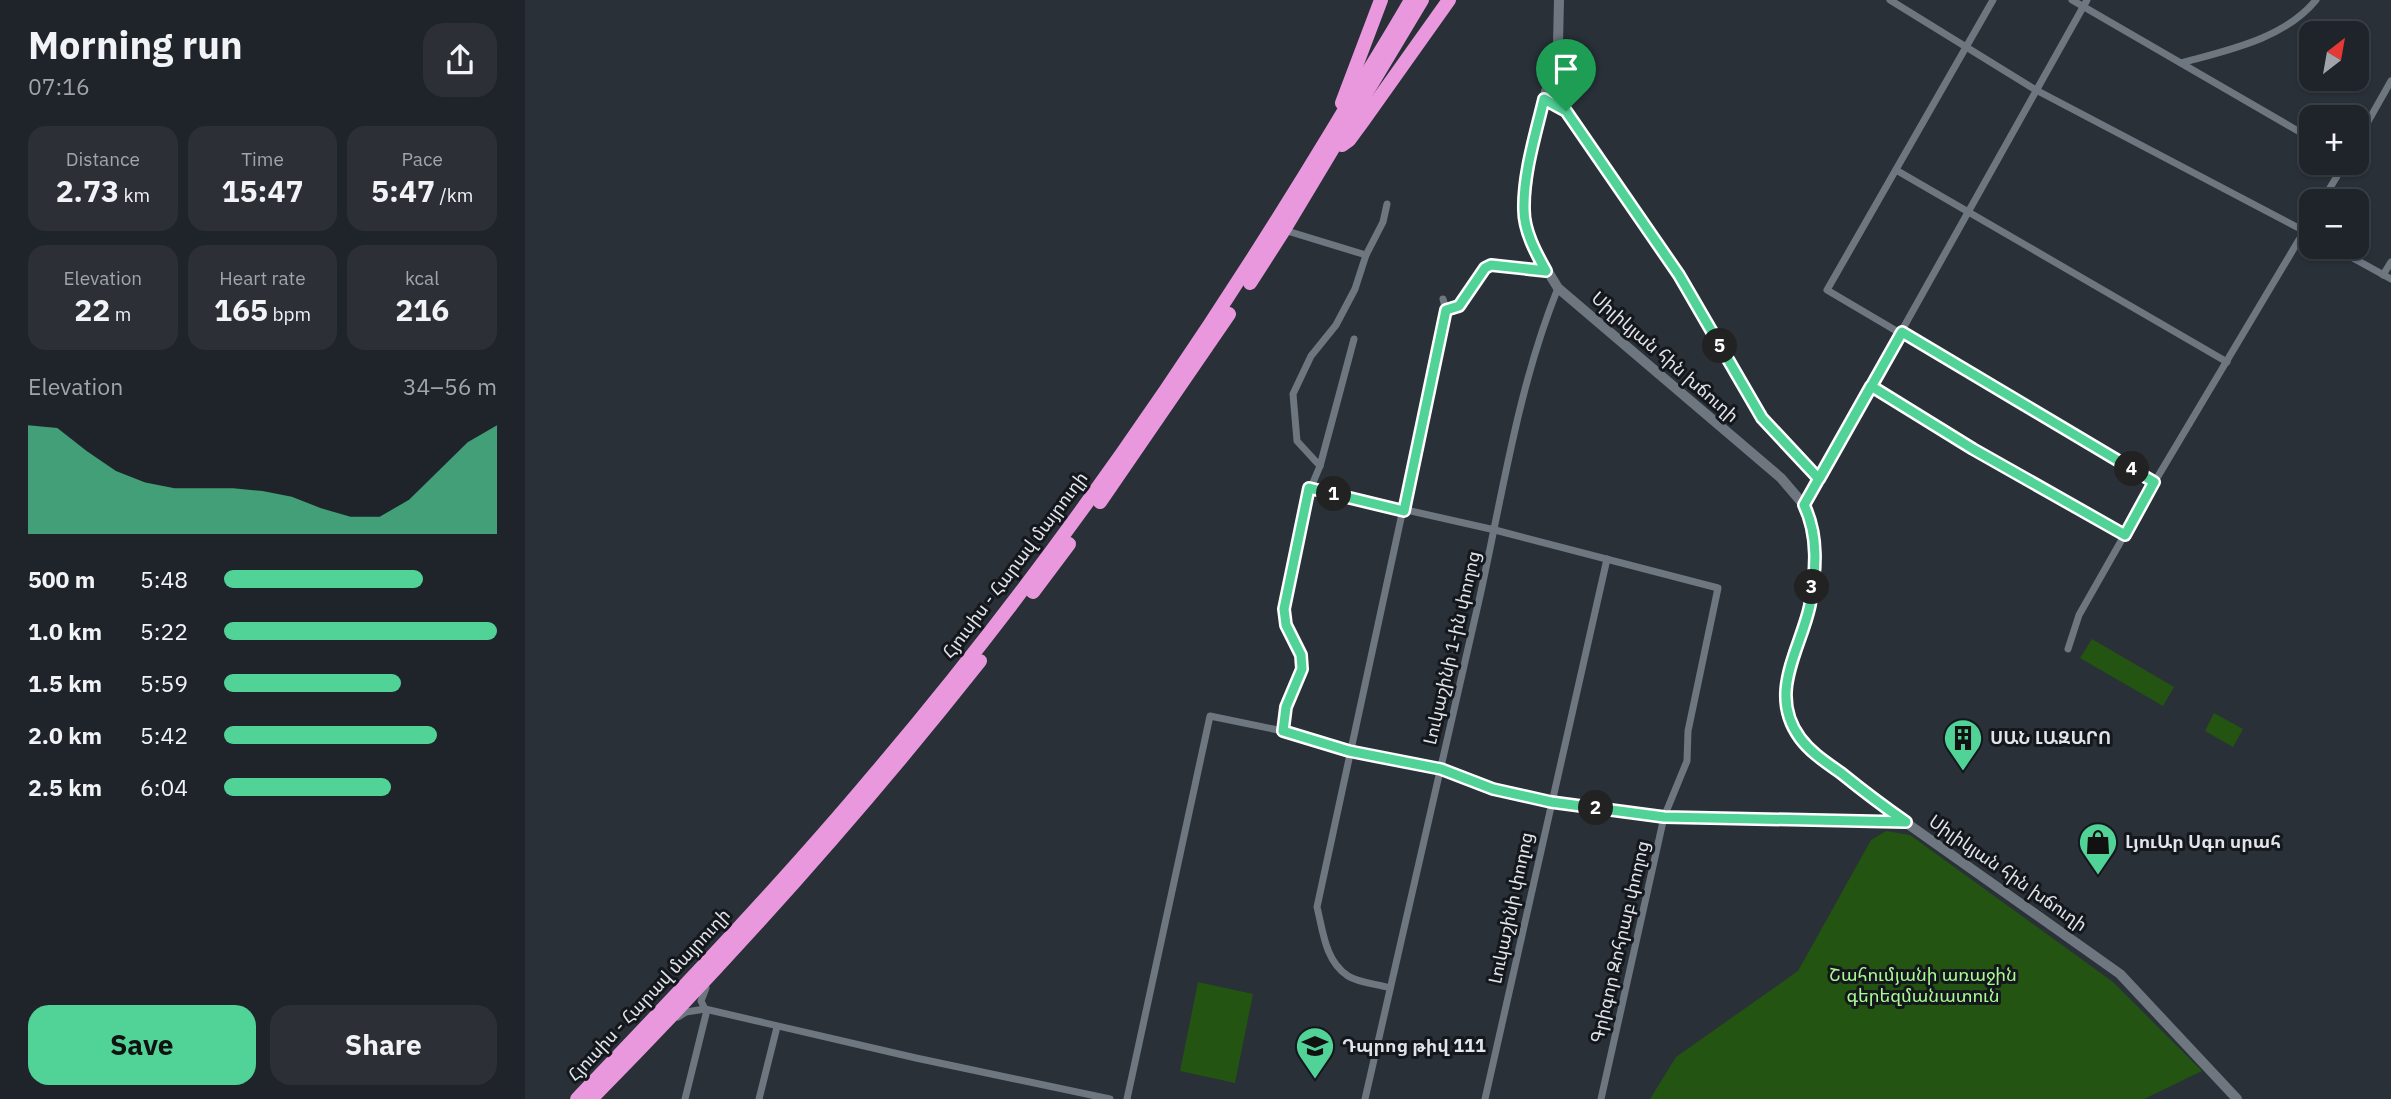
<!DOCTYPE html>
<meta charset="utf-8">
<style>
body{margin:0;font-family:"IBM Plex Sans","Noto Sans Armenian",sans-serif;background:#2c3036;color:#f1f3f6;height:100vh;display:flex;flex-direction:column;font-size:26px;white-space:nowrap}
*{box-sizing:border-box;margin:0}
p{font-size:23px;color:#a1a4a8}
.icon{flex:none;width:38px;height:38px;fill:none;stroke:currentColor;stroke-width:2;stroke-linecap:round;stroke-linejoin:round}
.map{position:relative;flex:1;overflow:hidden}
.side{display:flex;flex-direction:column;background:#1f242a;width:525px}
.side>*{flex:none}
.needle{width:46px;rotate:31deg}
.tools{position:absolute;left:1774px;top:21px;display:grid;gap:14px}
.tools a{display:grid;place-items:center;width:70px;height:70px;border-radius:14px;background:#1f242a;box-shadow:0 2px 5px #0004,0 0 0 2px #3c4147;font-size:35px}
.pin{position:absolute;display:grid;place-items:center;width:60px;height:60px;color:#fff;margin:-72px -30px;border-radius:50% 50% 50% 0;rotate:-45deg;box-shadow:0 0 7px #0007}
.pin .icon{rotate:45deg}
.km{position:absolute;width:35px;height:35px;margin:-18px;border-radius:50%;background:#222;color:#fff;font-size:19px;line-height:35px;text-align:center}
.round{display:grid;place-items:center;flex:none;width:74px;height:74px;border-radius:21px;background:#2c3036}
.headline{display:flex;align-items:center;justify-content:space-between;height:119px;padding:0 28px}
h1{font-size:38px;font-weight:700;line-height:52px}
.figures{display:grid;grid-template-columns:repeat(3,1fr);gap:10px;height:119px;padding:7px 28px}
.figures div{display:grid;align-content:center;border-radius:18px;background:#2c3036;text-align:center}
.figures b{font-size:30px;font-weight:700}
.figures small{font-size:19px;font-weight:400}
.figures p{font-size:19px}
.chart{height:196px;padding:14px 28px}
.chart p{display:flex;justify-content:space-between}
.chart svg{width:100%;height:126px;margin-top:7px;fill:#51d398;opacity:.7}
.primary-button{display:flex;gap:14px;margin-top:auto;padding:14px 28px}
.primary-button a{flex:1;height:80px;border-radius:21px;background:#51d398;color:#111;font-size:28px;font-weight:700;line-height:80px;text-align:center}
.primary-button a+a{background:#2c3036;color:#f1f3f6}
ul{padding:0 28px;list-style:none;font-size:23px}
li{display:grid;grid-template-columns:112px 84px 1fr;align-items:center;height:52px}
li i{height:18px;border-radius:9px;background:#51d398}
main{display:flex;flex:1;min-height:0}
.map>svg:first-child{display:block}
</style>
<main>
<section class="side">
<div class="headline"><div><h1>Morning run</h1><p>07:16</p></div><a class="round"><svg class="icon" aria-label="share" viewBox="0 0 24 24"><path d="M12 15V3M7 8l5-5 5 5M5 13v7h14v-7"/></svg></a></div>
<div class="figures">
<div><p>Distance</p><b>2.73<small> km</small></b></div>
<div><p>Time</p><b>15:47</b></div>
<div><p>Pace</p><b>5:47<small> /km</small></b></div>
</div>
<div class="figures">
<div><p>Elevation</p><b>22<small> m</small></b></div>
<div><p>Heart rate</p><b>165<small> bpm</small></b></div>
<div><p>kcal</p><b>216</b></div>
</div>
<div class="chart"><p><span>Elevation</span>34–56 m</p>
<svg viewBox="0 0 160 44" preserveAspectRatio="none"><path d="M0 44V6L10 7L20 15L30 22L40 26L50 28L60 28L70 28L80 29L90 31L100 35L110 38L120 38L130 32L140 22L150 12L160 6V44z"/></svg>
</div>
<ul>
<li><b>500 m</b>5:48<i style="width:73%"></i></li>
<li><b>1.0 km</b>5:22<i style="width:100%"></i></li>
<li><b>1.5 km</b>5:59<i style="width:65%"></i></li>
<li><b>2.0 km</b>5:42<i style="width:78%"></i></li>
<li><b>2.5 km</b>6:04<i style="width:61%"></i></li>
</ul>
<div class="primary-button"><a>Save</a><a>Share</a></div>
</section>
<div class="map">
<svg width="1866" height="1099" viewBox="0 0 1866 1099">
<rect width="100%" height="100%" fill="#293038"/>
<g fill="#235411">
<path d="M1567 639 1649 687 1638 706 1555 658Z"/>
<path d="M1689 713 1718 729 1708 747 1680 731Z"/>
<path d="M1361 831 1385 835 1588 982 1677 1071 1619 1099H1125L1151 1057 1273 971 1346 840Z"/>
<path d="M673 982 728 994 710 1083 655 1071Z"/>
</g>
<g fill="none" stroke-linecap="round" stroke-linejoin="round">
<g stroke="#6e7680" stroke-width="7">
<path d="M1365 0 1511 90 1787 235"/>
<path d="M1468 0 1302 290 1629 483"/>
<path d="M1547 0 1787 139"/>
<path d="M1656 63C1703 50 1759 39 1791 0"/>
<path d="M1019 99 1041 111 1154 275 1237 418 1294 479"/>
<path d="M1832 141 1866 81"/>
<path d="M1371 170 1702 362"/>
<path d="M1797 201 1820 163"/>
<path d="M759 230 841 255"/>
<path d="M1808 247 1866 279"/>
<path d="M1858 275 1866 262"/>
<path d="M921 310 934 306 960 268 966 265 1021 271"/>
<path d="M1346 386 1448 449 1599 535"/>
<path d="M795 466 772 441 768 394 786 356 811 325 830 289 841 255 858 222 862 204"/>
<path d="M784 488 970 530 1193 588 1163 731 1162 761 1139 817 1076 1099"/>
<path d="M1279 505 1562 0"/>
<path d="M1543 649 1554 615 1629 483 1787 218"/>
<path d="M758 731 761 707 777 669 776 655 761 625 759 609 781 499 795 466 829 339"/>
<path d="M865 988C853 984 834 983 823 976 800 961 798 931 792 907L921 310 918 299"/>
<path d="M180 1009 176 1001 181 988"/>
<path d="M153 1017 161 1012 180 1009 391 1058 585 1099"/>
<path d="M160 1099 182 1010"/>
<path d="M234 1099 252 1027"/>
<path d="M602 1099 685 716 758 731 824 751 916 769 968 789 1026 802 1139 817 1380 822"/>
<path d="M840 1099C878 931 917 764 955 596 978 492 993 387 1033 288"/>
<path d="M960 1099 1082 559"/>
</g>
<path stroke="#6e7680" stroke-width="10" d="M1034 0 1033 43 1006 153 999 212 1008 247 1033 288 1256 478 1279 505 1287 522 1291 555 1284 606 1268 652 1261 688 1265 722 1276 739 1289 753 1366 812 1595 974 1712 1099"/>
<g stroke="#ea98de" stroke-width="14">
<path d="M817 103 856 0"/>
<path d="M817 145 824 140 838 121 924 0"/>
<path d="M725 283 759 230 897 0"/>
<path d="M575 502 704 314"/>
<path d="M508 592 544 544"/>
<path d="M67 1098C204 959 334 814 455 661"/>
<path d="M52 1099C153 993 254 888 348 776 520 575 670 357 807 131 833 87 861 44 886 0"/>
</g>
</g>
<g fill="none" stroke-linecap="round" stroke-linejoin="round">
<g stroke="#fff" stroke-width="14">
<path id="route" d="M1041 111 1019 99C1011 133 998 174 999 210 999 231 1011 253 1021 271L966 265 960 268 934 306 921 310 879 511 784 488 759 609 761 625 776 655 777 669 761 707 758 731 824 751 916 769 968 789 1026 802 1139 817 1381 822C1358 806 1337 790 1316 773 1302 763 1286 753 1275 738 1242 693 1276 649 1285 605 1291 571 1294 536 1279 505L1346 386 1448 449 1600 535 1629 482 1377 332 1294 479 1237 418 1154 275 1041 111"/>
</g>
<use href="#route" stroke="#51d398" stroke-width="9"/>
</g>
<defs>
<g id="building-pin" transform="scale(2.0125)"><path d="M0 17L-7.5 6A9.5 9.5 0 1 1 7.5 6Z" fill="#51d398" stroke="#14181c"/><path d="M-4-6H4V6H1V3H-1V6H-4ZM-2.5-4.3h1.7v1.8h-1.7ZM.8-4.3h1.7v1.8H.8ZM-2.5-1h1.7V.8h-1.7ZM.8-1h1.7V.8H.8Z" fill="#111"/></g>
<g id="shop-pin" transform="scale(2.0125)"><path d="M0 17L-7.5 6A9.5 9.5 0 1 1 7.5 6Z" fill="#51d398" stroke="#14181c"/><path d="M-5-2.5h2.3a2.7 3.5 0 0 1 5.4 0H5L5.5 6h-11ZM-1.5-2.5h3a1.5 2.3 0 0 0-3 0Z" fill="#111"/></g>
<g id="school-pin" transform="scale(2.0125)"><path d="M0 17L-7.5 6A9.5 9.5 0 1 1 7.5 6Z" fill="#51d398" stroke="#14181c"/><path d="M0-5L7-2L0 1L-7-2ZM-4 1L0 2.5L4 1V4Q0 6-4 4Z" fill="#111"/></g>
</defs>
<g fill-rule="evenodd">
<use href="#building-pin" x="1438" y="738"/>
<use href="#shop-pin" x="1573" y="842"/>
<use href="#school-pin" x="790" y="1046"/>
</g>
<g text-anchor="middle" stroke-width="6" stroke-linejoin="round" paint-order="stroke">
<g font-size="18" fill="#e1e5eb" stroke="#14181c">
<text transform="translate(1140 357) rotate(41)" y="6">Սիլիկյան հին խճուղի</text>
<text transform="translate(490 565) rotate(-53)" y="6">Հյուսիս - Հարավ մայրուղի</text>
<text transform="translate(927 648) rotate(-77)" y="6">Լուկաշինի 1-ին փողոց</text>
<text transform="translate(1483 873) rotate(35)" y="6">Սիլիկյան հին խճուղի</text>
<text transform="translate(986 908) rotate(-78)" y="6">Լուկաշինի փողոց</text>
<text transform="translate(1095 942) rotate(-77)" y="6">Գրիգոր Զոհրաբ փողոց</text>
<text transform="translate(124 995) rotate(-47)" y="6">Հյուսիս - Հարավ մայրուղի</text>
</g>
<g font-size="18" font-weight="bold" fill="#e1e5eb" stroke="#14181c" text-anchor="start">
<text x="1465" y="744">ՍԱՆ ԼԱԶԱՐՈ</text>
<text x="1600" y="848">ԼյուԱր Սգո սրահ</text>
<text x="817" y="1052">Դպրոց թիվ 111</text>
</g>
<g font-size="18" fill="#aafa93" stroke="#14181c">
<text x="1398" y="981">Շահումյանի առաջին<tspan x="1398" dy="21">գերեզմանատուն</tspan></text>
</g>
</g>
</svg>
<div class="tools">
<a><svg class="needle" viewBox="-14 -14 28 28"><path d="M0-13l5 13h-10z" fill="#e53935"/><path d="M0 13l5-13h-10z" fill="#a1a4a8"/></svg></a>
<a>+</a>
<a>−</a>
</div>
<div class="pin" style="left:1041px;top:111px;background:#1e9e55"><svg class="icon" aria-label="arrive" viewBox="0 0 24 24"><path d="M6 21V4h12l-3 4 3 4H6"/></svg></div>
<b class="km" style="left:809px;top:494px">1</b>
<b class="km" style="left:1071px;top:808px">2</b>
<b class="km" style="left:1287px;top:587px">3</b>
<b class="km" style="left:1607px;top:469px">4</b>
<b class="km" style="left:1195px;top:346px">5</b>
</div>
</main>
